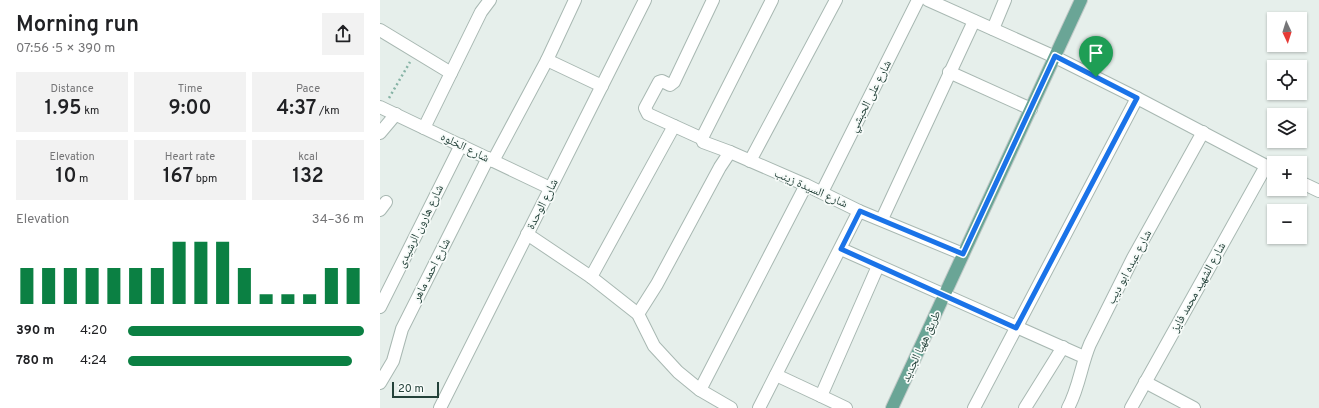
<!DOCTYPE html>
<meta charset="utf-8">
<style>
body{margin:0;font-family:Overpass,"Noto Naskh Arabic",sans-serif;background:#f2f2f2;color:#202124;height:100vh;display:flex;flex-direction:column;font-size:15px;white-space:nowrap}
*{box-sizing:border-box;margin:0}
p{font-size:13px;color:#757577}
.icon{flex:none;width:22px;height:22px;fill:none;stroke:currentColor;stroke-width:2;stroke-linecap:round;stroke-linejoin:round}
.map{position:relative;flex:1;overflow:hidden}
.sheet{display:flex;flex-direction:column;background:#fff;width:380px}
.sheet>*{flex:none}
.needle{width:26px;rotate:176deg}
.fabs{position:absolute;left:887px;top:12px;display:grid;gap:8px}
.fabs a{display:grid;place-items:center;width:40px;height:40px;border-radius:0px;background:#fff;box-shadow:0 1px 3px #0004;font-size:20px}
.scale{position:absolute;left:12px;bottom:10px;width:47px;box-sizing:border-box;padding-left:4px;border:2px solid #24423a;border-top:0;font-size:11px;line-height:14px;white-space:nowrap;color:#24423a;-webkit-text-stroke:3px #f7fbf9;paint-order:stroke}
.pin{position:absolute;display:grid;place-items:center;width:34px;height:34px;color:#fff;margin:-41px -17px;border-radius:50% 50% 50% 0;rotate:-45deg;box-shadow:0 0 4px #0007}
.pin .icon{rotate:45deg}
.round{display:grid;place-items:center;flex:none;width:42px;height:42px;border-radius:0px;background:#f2f2f2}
.overview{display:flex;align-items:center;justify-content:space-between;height:68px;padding:0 16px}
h1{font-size:22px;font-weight:600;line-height:30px}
.metrics{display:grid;grid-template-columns:repeat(3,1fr);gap:6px;height:68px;padding:4px 16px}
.metrics div{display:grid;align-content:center;border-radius:0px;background:#f2f2f2;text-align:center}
.metrics b{font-size:20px;font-weight:600}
.metrics small{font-size:11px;font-weight:400}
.metrics p{font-size:11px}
.chart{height:112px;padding:8px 16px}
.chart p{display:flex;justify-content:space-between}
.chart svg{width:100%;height:72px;margin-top:4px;stroke:#0b8043;stroke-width:6}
ul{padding:0 16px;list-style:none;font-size:13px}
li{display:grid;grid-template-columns:64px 48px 1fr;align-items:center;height:30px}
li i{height:10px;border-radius:5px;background:#0b8043}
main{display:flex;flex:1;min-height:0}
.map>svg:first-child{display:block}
</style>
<main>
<section class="sheet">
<div class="overview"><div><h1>Morning run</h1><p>07:56 · 5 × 390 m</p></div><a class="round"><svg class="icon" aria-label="share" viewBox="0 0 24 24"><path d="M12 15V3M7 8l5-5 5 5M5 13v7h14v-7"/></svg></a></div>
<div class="metrics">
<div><p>Distance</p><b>1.95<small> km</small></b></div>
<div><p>Time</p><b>9:00</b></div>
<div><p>Pace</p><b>4:37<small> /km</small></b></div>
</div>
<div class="metrics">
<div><p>Elevation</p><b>10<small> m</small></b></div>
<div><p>Heart rate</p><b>167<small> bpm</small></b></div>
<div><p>kcal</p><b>132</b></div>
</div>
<div class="chart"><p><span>Elevation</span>34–36 m</p>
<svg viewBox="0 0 160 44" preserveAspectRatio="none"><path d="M5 44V22M15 44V22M25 44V22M35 44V22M45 44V22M55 44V22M65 44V22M75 44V6M85 44V6M95 44V6M105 44V22M115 44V38M125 44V38M135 44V38M145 44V22M155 44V22"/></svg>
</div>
<ul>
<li><b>390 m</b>4:20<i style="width:100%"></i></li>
<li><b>780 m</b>4:24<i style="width:95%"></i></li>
</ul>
</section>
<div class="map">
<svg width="939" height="408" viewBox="0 0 939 408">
<rect width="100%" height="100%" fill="#e6efeb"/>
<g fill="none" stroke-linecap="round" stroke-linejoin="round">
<g stroke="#a8b8b2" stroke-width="14">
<g id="street">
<path d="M548 0 675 57 757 98 894 170"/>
<path d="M613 29 625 0"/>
<path d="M0 30 71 73"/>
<path d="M167 60 222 86"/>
<path d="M569 72 651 109"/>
<path d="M0 107 170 188"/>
<path d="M44 128 101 12 110 0"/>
<path d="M0 133 16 114"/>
<path d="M323 139 268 114 265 108 279 82 282 81 290 85 294 82 333 0"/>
<path d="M113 161 167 60 195 0"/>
<path d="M370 161 456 0"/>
<path d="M920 182 939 191"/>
<path d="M442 192 538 0"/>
<path d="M0 210 6 202"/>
<path d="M479 211 583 254"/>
<path d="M502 219 594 21"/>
<path d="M147 234 211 277 258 314 274 346 298 372 320 390 351 408"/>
<path d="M461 249 704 357"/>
<path d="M211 277 294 126"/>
<path d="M0 307 81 145"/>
<path d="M258 314 277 284 340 167 350 152"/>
<path d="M396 375 441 396"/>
<path d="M765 382 814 408"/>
<path d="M0 383 13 361 22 329 108 158"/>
<path d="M320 390 426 185"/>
<path d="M60 408 265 0"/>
<path d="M379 408 479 211 426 185 350 152 323 142 322 138 392 0"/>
<path d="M466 408 441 396 498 266"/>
<path d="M594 408 757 98"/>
<path d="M645 408 683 347"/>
<path d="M688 408C699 388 701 365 710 344L753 258 823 132"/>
<path d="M751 408 886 166"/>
</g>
</g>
<g stroke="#c2cac8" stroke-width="14">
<path id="primary" d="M512 408 701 0"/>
</g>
<path stroke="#86b3a5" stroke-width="2.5" stroke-dasharray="2 3" stroke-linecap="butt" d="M9 98 30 62"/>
<use href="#street" stroke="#fff" stroke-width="12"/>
<use href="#primary" stroke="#6aa596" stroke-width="12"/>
</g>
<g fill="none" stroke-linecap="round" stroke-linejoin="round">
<g stroke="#fff" stroke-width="8">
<path id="route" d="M675 56 757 98 636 328 461 249 480 211 583 254Z"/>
</g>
<use href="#route" stroke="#1a73e8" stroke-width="5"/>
</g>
<g text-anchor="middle" stroke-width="3.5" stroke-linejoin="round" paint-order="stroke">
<g font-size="12" fill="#24423a" stroke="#f7fbf9">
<text transform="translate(490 96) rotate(-63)" y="4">شارع على الحبشي</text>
<text transform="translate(85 147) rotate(26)" y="4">شارع الخلوه</text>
<text transform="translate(431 188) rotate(24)" y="4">شارع السيدة زينب</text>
<text transform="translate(162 204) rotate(-63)" y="4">شارع الوحدة</text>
<text transform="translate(40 226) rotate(-64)" y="4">شارع هارون الرشيدى</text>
<text transform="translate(749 267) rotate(-62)" y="4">شارع عبده ابو ديب</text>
<text transform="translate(51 270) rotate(-63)" y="4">شارع احمد ماهر</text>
<text transform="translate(818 287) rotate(-61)" y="4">شارع الشهيد محمد فايز</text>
<text transform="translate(541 346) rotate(-65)" y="4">طريق ههيا الجديد</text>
</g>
</g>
</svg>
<div class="fabs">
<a><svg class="needle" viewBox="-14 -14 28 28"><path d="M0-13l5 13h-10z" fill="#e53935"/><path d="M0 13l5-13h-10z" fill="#757577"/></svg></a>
<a><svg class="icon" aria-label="locate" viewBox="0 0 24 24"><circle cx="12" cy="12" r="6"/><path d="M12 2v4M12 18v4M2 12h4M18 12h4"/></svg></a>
<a><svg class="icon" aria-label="layers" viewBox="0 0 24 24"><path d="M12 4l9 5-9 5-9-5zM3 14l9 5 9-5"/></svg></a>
<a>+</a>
<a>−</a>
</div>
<div class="scale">20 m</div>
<div class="pin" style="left:716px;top:77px;background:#1e9e55"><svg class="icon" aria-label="arrive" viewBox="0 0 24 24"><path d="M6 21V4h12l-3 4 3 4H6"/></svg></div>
</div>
</main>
